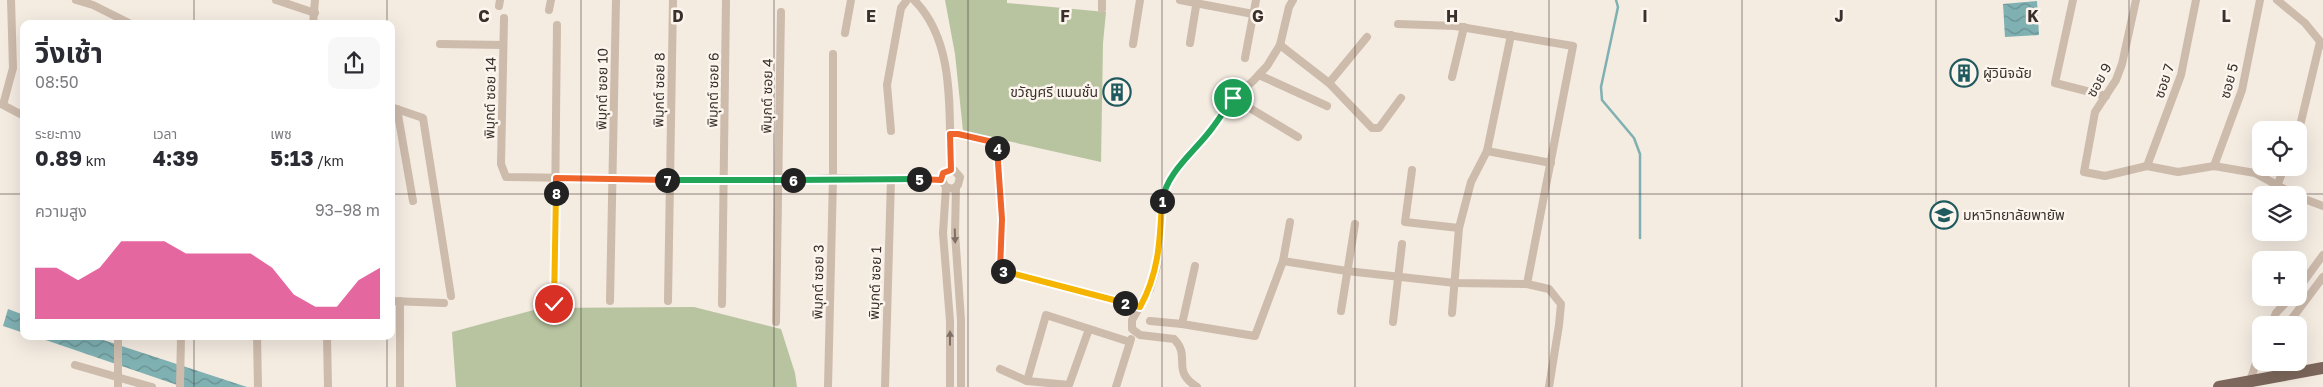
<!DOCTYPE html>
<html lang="th">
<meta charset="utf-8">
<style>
body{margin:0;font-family:"Golos Text","Noto Sans Thai",sans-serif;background:#f7f7f7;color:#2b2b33;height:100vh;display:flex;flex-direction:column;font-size:19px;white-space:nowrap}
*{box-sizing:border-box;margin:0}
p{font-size:16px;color:#7c7c81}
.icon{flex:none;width:28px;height:28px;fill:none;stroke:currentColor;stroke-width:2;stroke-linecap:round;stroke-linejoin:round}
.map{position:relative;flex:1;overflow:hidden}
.drawer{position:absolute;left:20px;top:20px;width:375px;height:320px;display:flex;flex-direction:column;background:#fff;border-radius:10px;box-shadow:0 5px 20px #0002}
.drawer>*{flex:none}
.controls{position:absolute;left:2252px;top:121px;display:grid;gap:10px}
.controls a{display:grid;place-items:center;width:55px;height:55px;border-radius:10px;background:#fff;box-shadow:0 5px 20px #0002;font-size:25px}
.pin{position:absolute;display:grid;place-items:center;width:42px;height:42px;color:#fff;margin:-21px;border:2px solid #fff;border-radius:50%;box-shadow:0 1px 5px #0007}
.km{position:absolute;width:25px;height:25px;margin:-12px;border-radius:50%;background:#222;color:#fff;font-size:14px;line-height:25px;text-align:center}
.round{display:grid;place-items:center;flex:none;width:52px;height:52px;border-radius:10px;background:#f7f7f7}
.headline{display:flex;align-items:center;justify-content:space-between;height:85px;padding:0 15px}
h1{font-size:28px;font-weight:700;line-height:38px}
.stats{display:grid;grid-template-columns:repeat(3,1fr);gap:8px;height:85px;padding:5px 15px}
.stats div{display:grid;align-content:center}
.stats b{font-size:21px;font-weight:700}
.stats small{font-size:14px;font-weight:400}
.stats p{font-size:14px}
.chart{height:140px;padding:10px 15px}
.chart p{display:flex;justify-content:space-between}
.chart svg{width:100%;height:90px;margin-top:5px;fill:#db2777;opacity:.7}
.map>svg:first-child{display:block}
</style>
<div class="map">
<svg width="2323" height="387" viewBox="0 0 2323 387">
<defs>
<pattern id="water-waves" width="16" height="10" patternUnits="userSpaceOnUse" patternTransform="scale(1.25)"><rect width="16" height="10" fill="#7fb0b2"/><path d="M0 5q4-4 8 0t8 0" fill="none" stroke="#699091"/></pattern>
</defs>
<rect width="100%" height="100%" fill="#f4ebe1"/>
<g fill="#b8c4a0">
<path d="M945 0H1007V3L1106 12 1103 43 1101 162 963 131 955 54Z"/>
<path d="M694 307 781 329 795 373 797 387H456L452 332 541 308Z"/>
</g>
<g fill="url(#water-waves)">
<path d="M2037 1 2039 35 2005 37 2003 4Z"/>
<path d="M8 309 24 315V333L3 326Z"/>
<path d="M34 336H91L247 387H183Z"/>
</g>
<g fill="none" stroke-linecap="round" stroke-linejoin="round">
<path stroke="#7fb0b2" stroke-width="2.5" d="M1616 0 1618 7 1601 87 1602 100 1634 138 1640 154V238"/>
<g stroke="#cdbbac" stroke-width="8">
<path d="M11 0 13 68 3 105 24 116"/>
<path d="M76 0 93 5 131 24"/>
<path d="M276 0 315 13"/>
<path d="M914 0C957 43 948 115 951 169"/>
<path d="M1180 0 1253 14"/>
<path d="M2073 0 2055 83 2106 96"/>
<path d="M2136 0 2122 64 2116 80 2095 112 2084 172 2105 176 2147 166 2178 172 2214 166 2255 173 2295 195"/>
<path d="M2277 0 2305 23 2323 45"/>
<path d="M499 6 500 0"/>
<path d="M1102 9V0"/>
<path d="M549 10 551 0"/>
<path d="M504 18 501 164 506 177 778 181 833 178 941 179"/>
<path d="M313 24 315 0"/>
<path d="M1398 24 1455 26 1573 46 1527 284"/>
<path d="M845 33 851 0"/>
<path d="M1190 43 1197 0"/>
<path d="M440 44 503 45"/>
<path d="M1133 44 1140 0"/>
<path d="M1280 45 1329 83 1372 128H1379L1401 98"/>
<path d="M1245 58 1256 0"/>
<path d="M1259 75 1327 106"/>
<path d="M1452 77 1464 27"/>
<path d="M1329 83 1367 37"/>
<path d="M1233 98 1298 137"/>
<path d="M391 107 423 118 451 296"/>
<path d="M397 109 413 201"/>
<path d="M2299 130 2320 42"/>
<path d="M891 131 887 85 901 8 907 0"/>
<path d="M950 134H958L997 143 1002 219 1000 270 1140 307"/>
<path d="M1487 151 1551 163"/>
<path d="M2147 166 2181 75 2196 0"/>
<path d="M2214 166 2242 90 2260 0"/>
<path d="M1412 170 1405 222 1459 228"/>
<path d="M2277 186 2284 168"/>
<path d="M946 187 953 189 958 185 960 177 954 170 945 172 941 179 946 187 943 233 950 321V387"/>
<path d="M956 187 955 233 961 320V387"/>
<path d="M2299 197 2323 206"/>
<path d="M1283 261 1347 271 1455 283 1527 284 1549 289 1561 304 1559 325 1549 387"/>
<path d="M2299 288 2323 255"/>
<path d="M391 301 444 303"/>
<path d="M400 301V387"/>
<path d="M610 301 616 0"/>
<path d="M668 301 673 0"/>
<path d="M554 304 557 25"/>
<path d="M722 304 726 0"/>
<path d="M1341 311 1355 224"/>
<path d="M1452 313 1459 228 1471 182 1487 151 1511 35"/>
<path d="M1150 321 1182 324 1255 336 1283 261 1290 222"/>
<path d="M776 322 781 12"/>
<path d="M1393 322 1402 244"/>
<path d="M1182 324 1195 266"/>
<path d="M2271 325 2276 313 2290 298"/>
<path d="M2287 325 2323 277"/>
<path d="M257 336 258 387"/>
<path d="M327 336 328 387"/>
<path d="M2294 362 2303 372"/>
<path d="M75 365 152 387"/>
<path d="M1000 369 1027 381 1069 385 1089 329"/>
<path d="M1027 381 1046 315 1130 342"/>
<path d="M2250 381 2256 363 2261 357"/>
<path d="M118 387V336"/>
<path d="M180 387 181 336"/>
<path d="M828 387 833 178V54"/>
<path d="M885 387 891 179"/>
<path d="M1116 387 1131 339"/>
<path d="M1197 387C1170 370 1192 357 1174 339L1140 335 1132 329V320L1150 289 1157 266 1164 190 1171 178 1213 127 1233 98 1253 81 1267 66 1280 45 1289 7 1293 0"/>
</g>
<path stroke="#7d675c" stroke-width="12" d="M2219 387 2323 368"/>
</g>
<defs><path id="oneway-solid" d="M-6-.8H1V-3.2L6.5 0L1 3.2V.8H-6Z" transform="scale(1.25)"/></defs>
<g fill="#7d6f65">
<use href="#oneway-solid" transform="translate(955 236) rotate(88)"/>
<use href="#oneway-solid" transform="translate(950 338) rotate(-90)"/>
</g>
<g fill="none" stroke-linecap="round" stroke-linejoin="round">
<g stroke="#fff" stroke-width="10">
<path id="split-1" d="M1162 201C1167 171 1196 151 1213 127 1220 118 1226 108 1233 98"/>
</g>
<g stroke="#fff" stroke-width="10">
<path id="split-2" d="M1125 303 1140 307C1159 273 1160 240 1162 201"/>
</g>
<g stroke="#fff" stroke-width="10">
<path id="split-3" d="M1003 271 1125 303"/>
</g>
<g stroke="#fff" stroke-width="10">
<path id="split-4" d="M997 148 1002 219 1000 270 1003 271"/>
</g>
<g stroke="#fff" stroke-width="10">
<path id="split-5" d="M919 179 941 180 943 173 951 170 950 134H958L997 143V148"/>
</g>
<g stroke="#fff" stroke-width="10">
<path id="split-6" d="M793 180 919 179"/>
</g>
<g stroke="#fff" stroke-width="10">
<path id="split-7" d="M667 180H793"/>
</g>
<g stroke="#fff" stroke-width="10">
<path id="split-8" d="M556 193V178L667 180"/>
</g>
<g stroke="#fff" stroke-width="10">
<path id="split-9" d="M554 304 556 193"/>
</g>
<use href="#split-1" stroke="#22a559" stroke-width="6"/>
<use href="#split-2" stroke="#f5b400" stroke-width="6"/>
<use href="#split-3" stroke="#f5b400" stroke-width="6"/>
<use href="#split-4" stroke="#f0652b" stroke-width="6"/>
<use href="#split-5" stroke="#f0652b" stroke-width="6"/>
<use href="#split-6" stroke="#22a559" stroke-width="6"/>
<use href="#split-7" stroke="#22a559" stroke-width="6"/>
<use href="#split-8" stroke="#f0652b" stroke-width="6"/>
<use href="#split-9" stroke="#f5b400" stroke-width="6"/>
</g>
<path fill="none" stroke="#3b302b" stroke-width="1" stroke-opacity="0.55" d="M194 0V24M387 0V24M581 0V387M774 0V387M968 0V387M1162 0V387M1355 0V387M1549 0V387M1742 0V387M1936 0V387M2129 0V387M0 194H24M391 194H2323M194 336V387M387 336V387"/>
<defs>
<g id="building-ring" transform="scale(1.4375)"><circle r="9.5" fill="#fbf5ee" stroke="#1f5a5e" stroke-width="1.5"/><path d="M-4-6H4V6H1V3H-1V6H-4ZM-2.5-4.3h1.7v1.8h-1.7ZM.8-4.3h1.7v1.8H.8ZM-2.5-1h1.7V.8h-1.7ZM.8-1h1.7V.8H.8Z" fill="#1f5a5e"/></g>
<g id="university-ring" transform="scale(1.4375)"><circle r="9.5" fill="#fbf5ee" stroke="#1f5a5e" stroke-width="1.5"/><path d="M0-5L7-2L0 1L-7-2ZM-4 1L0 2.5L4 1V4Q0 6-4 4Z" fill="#1f5a5e"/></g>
</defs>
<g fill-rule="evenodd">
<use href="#building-ring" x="1964" y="73"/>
<use href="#building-ring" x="1117" y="92"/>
<use href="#university-ring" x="1944" y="215"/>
</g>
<g text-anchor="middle" stroke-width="5" stroke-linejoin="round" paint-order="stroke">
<g font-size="14" fill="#3b302b" stroke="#fbf5ee" text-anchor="start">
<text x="1983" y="78">ผัูวินิจฉัย</text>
<text x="1098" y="97" text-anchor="end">ขวัญศรี แมนชั่น</text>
<text x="1963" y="220">มหาวิทยาลัยพายัพ</text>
</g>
<g font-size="14" fill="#3b302b" stroke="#fbf5ee">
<text transform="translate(2099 80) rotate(-61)" y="5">ซอย 9</text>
<text transform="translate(2164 81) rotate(-72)" y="5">ซอย 7</text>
<text transform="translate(2229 81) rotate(-75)" y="5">ซอย 5</text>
<text transform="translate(602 89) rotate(-89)" y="5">พิมุกต์ ซอย 10</text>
<text transform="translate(659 90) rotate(-89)" y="5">พิมุกต์ ซอย 8</text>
<text transform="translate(713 90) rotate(-89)" y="5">พิมุกต์ ซอย 6</text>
<text transform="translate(767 96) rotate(-89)" y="5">พิมุกต์ ซอย 4</text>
<text transform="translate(490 98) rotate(-89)" y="5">พิมุกต์ ซอย 14</text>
<text transform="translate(818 282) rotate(-89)" y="5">พิมุกต์ ซอย 3</text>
<text transform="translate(875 283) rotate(-88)" y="5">พิมุกต์ ซอย 1</text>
</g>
</g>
<g font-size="16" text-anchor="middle" font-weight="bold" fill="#3b302b" stroke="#fbf5ee" stroke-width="5" stroke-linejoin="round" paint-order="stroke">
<text x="484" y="22">C</text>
<text x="678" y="22">D</text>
<text x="871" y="22">E</text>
<text x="1065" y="22">F</text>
<text x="1258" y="22">G</text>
<text x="1452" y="22">H</text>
<text x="1645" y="22">I</text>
<text x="1839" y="22">J</text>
<text x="2033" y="22">K</text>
<text x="2226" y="22">L</text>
</g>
</svg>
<div class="controls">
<a><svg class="icon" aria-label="locate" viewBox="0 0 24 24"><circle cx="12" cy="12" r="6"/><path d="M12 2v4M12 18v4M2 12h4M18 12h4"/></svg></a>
<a><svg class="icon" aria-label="layers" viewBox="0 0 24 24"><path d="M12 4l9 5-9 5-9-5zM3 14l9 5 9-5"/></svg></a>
<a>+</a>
<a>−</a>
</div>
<div class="pin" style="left:1233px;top:98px;background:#1e9e55"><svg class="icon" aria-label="arrive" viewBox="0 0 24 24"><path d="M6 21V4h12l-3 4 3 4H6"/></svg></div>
<div class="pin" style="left:554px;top:304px;background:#d93025"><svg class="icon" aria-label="check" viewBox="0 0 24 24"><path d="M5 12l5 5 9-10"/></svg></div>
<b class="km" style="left:1162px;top:201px">1</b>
<b class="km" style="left:1125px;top:303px">2</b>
<b class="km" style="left:1003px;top:271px">3</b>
<b class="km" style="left:997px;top:148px">4</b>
<b class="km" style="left:919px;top:179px">5</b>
<b class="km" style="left:793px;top:180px">6</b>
<b class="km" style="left:667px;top:180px">7</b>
<b class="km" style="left:556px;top:193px">8</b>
<section class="drawer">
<div class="headline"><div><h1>วิ่งเช้า</h1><p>08:50</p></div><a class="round"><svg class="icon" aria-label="share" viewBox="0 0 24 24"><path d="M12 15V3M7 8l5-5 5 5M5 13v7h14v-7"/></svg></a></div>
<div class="stats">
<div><p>ระยะทาง</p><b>0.89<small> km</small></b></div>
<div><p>เวลา</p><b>4:39</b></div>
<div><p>เพซ</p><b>5:13<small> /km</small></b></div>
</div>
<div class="chart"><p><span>ความสูง</span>93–98 m</p>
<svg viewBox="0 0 160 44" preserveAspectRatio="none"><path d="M0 44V19L10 19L20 25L30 19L40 6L50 6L60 6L70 12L80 12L90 12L100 12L110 19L120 32L130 38L140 38L150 25L160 19V44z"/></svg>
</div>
</section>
</div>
